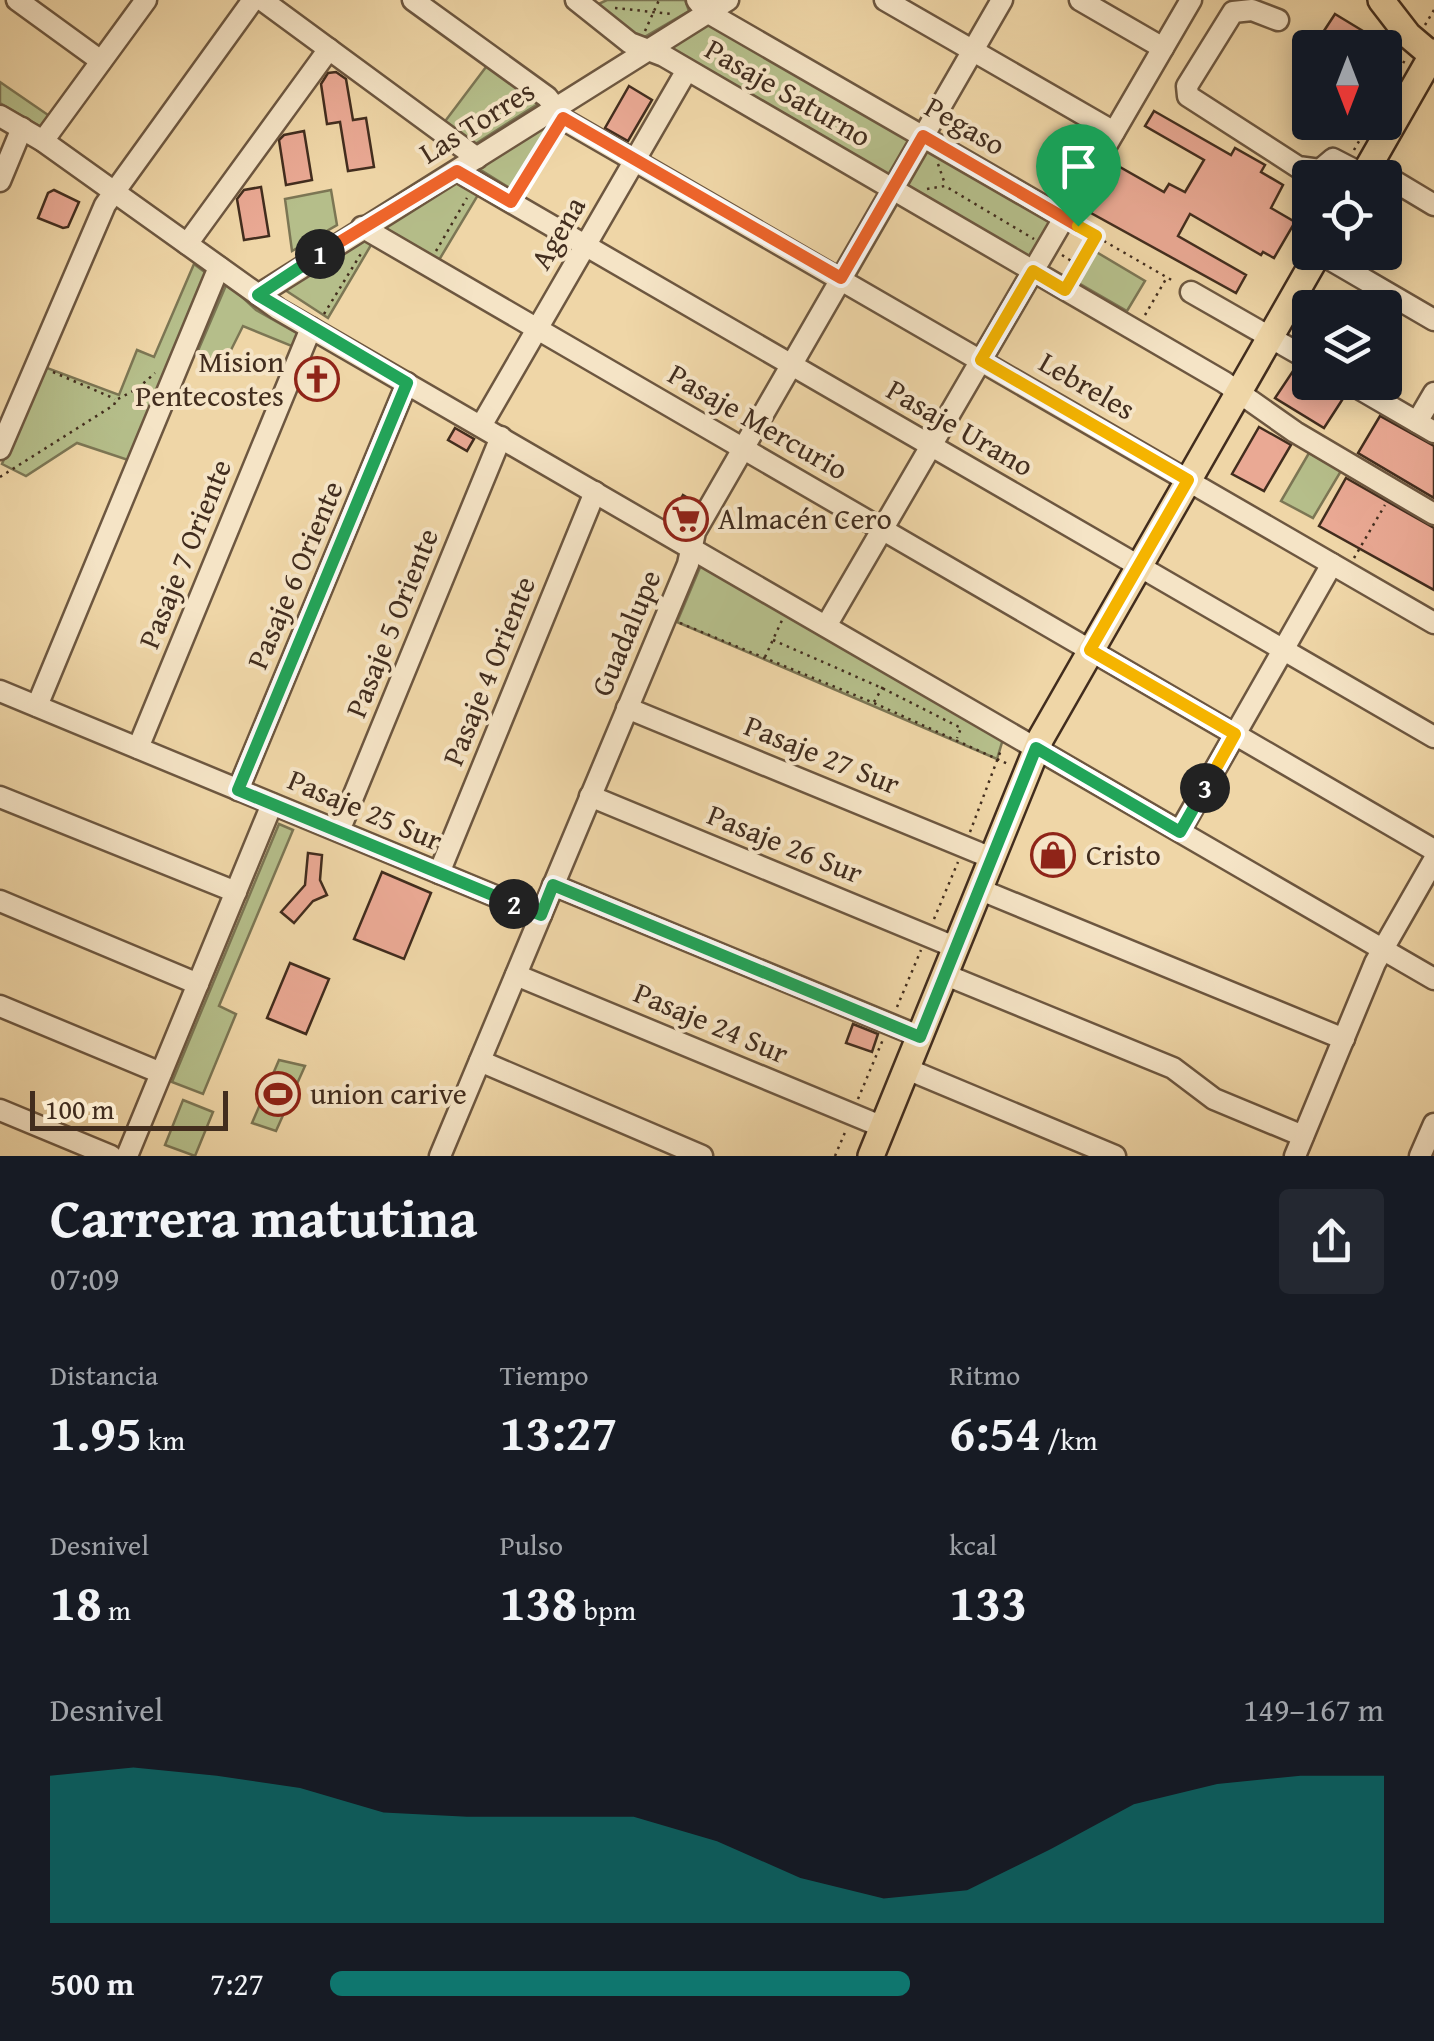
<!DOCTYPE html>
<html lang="es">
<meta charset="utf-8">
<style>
body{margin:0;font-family:"Gentium Book Plus",serif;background:#242831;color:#f1f3f6;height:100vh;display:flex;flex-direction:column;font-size:38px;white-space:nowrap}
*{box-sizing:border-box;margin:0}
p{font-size:32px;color:#9ea1a6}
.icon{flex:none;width:55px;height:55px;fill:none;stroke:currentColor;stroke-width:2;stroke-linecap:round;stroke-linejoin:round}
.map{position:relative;height:1156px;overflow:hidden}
.sheet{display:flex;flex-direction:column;background:#171b24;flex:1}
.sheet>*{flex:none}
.needle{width:65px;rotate:180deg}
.fabs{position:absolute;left:1292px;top:30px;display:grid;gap:20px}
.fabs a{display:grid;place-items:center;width:110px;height:110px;border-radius:10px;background:#171b24;box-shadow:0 5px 25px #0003;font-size:50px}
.scale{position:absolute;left:30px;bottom:25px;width:198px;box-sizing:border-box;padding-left:10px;border:5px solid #422d1e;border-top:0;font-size:28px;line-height:35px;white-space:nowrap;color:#422d1e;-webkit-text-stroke:8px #f5e4c6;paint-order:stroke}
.pin{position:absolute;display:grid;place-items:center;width:85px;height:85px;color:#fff;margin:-102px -42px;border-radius:50% 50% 50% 0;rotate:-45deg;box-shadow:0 0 10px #0007}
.pin .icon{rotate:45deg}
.km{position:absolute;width:50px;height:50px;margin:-25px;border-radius:50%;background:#222;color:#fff;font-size:28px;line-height:50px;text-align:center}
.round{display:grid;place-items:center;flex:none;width:105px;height:105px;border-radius:10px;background:#242831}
.headline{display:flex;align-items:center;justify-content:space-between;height:170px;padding:0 50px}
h1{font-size:55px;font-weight:700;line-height:75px}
.figures{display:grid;grid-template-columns:repeat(3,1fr);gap:15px;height:170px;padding:10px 50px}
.figures div{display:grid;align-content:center}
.figures b{font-size:50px;font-weight:700}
.figures small{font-size:28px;font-weight:400}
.figures p{font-size:28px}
.chart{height:280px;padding:20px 50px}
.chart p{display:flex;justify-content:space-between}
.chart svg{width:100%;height:180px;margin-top:10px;fill:#0f766e;opacity:.7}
ul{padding:0 50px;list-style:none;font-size:32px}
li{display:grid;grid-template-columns:160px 120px 1fr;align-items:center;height:75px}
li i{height:25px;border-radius:12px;background:#0f766e}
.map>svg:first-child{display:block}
</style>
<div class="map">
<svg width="1434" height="1156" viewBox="0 0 1434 1156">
<rect width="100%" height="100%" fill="#efd6a7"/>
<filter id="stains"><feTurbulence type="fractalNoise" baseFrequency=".002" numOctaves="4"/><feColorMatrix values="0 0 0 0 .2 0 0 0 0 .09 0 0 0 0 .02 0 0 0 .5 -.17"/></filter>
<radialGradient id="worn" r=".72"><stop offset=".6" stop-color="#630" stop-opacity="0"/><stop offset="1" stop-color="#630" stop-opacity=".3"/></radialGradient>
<g fill="#b5be8a" stroke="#7c7654" stroke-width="2.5">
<path d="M607 0H685L689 11 641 39 592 7Z"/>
<path d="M712 19 914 135 891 178 668 48Z"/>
<path d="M489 63 541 102 472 146 443 124Z"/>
<path d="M0 82 51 117 43 128 0 103Z"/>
<path d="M554 117 564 124 521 195 476 167Z"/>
<path d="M926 143 1055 216 1030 263 901 185Z"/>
<path d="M461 177 481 190 439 260 382 226Z"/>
<path d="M331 190 337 225 292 251 285 199Z"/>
<path d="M368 234 374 240 328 318 282 288Z"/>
<path d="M1093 250 1145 281 1127 311 1075 281Z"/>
<path d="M194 264 210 276 131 461 77 443 26 476 2 464 42 366 119 395 137 350 154 357Z"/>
<path d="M227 283 256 310 300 335 294 347 243 326 224 364 197 353Z"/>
<path d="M1309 453 1341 471 1313 518 1281 501Z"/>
<path d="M701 565 1003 739 997 759 677 622Z"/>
<path d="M279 824 293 830 219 1006 236 1014 203 1094 172 1082Z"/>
<path d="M279 1060 305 1066 276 1131 252 1123Z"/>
<path d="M183 1100 213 1112 195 1156 165 1145Z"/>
</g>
<g fill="#eaa994" stroke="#422d1e" stroke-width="2.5">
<path d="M1335 14 1391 48H1330L1318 40Z"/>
<path d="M336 72 346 79 353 120 366 118 374 167 348 171 340 122 327 124 321 84 328 73Z"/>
<path d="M629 86 652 100 628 141 605 128Z"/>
<path d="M1154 111 1231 155 1235 148 1265 165 1261 172 1283 185 1271 208 1295 222 1274 258 1263 252 1261 255 1190 214 1178 236 1246 275 1236 293 1091 213 1118 166 1164 192 1169 184 1185 192 1204 160 1145 126Z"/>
<path d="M304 131 312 180 286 185 279 140 284 135Z"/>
<path d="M261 187 269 236 244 240 237 199 244 190Z"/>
<path d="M54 190 79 202 68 227 63 228 38 218 48 193Z"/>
<path d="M318 358 332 365 316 399 302 392Z"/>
<path d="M1295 368 1310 375V382H1321L1344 397 1324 428 1275 398Z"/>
<path d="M1380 416 1434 446V498L1358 453Z"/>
<path d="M1259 427 1291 445 1264 491 1232 474Z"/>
<path d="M455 428 474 439 467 451 448 440Z"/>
<path d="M1346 478 1434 528V590L1319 526Z"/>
<path d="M683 495 696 503 685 522 672 515Z"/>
<path d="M1039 841 1073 856 1068 868 1033 853Z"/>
<path d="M308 853 322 855 320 880 327 895 313 901 294 923 281 912 305 885Z"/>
<path d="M382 872 431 893 404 959 354 939Z"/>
<path d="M290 963 329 979 306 1034 267 1018Z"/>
<path d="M853 1024 878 1034 872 1052 846 1043Z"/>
</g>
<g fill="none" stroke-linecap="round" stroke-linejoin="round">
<g stroke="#6d5740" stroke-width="25">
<g id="minor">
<path d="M17 0 101 61"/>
<path d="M262 0 477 158"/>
<path d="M413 0 547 97 566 121 1434 623"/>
<path d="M576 0 630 43 664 56 1224 382 1295 432 1434 514"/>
<path d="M697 0 707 12 1064 218"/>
<path d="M885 0 1114 132"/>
<path d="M1080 0 1163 48"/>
<path d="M1278 20 1252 10 1233 12 1187 86 1188 96 1298 167 1320 170 1333 159 1364 175"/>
<path d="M0 116 43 141 278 309 1434 979"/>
<path d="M43 141 146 0"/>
<path d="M1369 166 1434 205"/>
<path d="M457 171 1434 737"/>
<path d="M0 181 22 128"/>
<path d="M362 227 1434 850"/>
<path d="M187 244 329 49"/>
<path d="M1319 253 1434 320"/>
<path d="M1039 261 1191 0"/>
<path d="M1191 292 1310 360"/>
<path d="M258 295 728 0"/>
<path d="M1348 382 1434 432"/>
<path d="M1417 422 1434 393"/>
<path d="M481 426 687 70"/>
<path d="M0 449 105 205 253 0"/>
<path d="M826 626 1033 271"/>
<path d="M0 691 541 915"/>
<path d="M37 706 219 267"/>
<path d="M627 708 994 859"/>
<path d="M138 748 311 328"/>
<path d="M238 790 407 383"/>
<path d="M590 796 957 948"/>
<path d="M0 797 236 892"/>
<path d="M339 831 501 437"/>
<path d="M1180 831 1332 564"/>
<path d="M439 873 595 492"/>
<path d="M553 885 921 1037"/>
<path d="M981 890 1344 1039"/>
<path d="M0 901 198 984"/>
<path d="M516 975 883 1127"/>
<path d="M946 975 1173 1068 1214 1099 1303 1136"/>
<path d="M0 1006 161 1073"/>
<path d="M480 1061 702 1156"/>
<path d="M907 1069 1115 1156"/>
<path d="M0 1110 111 1156"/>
<path d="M127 1156 272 804"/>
<path d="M440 1156 688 564 695 532 1002 0"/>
<path d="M1295 1156 1375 963 1434 860"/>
<path d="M1420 1156 1434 1124"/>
</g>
</g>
<g stroke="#422d1e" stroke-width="30">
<g id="major">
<path d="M1381 0 1408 35 1434 57"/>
<path d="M1362 178 1434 52"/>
<path d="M871 1156 1041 738 1319 252"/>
</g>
</g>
<g stroke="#422d1e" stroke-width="2.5" stroke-dasharray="2.5 5" stroke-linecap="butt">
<path d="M615 8 672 14"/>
<path d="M1425 25 1434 10"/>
<path d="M645 31 659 0"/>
<path d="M1385 96 1406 58"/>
<path d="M1354 150 1370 122"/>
<path d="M938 164 945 184"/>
<path d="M519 188 555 131"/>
<path d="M927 189 945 186 1034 239"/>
<path d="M1078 226 1175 282"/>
<path d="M1305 238 1310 229"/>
<path d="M436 251 467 198"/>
<path d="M1062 255 1079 266"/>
<path d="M1074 274 1095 238"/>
<path d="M324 314 362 252"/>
<path d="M1145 315 1166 279"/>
<path d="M53 372 115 399"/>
<path d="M0 477 114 405 116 400 137 389 155 373"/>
<path d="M1354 558 1385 505"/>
<path d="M680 623 874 703 1008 764"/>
<path d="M773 640 882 688 961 728 957 738"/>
<path d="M765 657 783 618"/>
<path d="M874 702 885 683"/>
<path d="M970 832 1001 750"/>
<path d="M934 919 958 862"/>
<path d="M897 1007 921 950"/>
<path d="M858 1099 884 1037"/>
<path d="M835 1156 846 1130"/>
</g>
<use href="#minor" stroke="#f5e4c6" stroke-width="20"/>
<use href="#major" stroke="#efd6a7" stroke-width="25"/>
</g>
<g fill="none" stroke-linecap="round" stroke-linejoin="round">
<g stroke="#fff" stroke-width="20">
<path id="split-1" d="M320 254 457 171 511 202 563 118 841 278 923 136 1078 226"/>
</g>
<g stroke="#fff" stroke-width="20">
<path id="split-2" d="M320 254 258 295 407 383 238 790 514 904"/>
</g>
<g stroke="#fff" stroke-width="20">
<path id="split-3" d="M514 904 541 915 553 885 920 1037 1036 748 1180 832 1205 788"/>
</g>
<g stroke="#fff" stroke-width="20">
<path id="split-4" d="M1078 226 1096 236 1065 290 1033 271 981 360 1188 480 1090 650 1235 734 1205 788"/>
</g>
<use href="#split-1" stroke="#f0652b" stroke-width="12"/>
<use href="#split-2" stroke="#22a559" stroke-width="12"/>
<use href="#split-3" stroke="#22a559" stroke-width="12"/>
<use href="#split-4" stroke="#f5b400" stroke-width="12"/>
</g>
<defs>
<g id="church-ring" transform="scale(2.25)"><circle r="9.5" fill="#f5e4c6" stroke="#8f2418" stroke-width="1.5"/><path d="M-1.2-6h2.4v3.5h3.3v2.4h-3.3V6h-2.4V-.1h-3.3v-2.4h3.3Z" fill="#8f2418"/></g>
<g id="supermarket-ring" transform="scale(2.25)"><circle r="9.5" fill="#f5e4c6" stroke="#8f2418" stroke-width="1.5"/><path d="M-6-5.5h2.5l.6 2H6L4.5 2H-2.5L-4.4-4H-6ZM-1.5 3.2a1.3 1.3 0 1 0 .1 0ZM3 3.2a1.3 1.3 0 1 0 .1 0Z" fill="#8f2418"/></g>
<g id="shop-ring" transform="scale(2.25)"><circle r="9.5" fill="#f5e4c6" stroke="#8f2418" stroke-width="1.5"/><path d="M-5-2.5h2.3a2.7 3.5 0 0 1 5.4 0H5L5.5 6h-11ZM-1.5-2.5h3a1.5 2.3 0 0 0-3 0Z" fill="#8f2418"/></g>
<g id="stadium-ring" transform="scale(2.25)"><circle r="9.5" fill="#f5e4c6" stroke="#8f2418" stroke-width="1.5"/><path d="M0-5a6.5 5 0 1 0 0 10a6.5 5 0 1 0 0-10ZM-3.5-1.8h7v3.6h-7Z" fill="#8f2418"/></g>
</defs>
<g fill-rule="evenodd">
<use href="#church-ring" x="317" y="379"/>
<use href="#supermarket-ring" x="686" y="519"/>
<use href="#shop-ring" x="1053" y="855"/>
<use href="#stadium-ring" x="278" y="1094"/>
</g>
<g text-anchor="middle" stroke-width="8" stroke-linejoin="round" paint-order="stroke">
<g font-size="30" fill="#422d1e" stroke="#f5e4c6">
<text transform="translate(788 93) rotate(30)" y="10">Pasaje Saturno</text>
<text transform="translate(477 122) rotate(-32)" y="10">Las Torres</text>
<text transform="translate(965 126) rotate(30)" y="10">Pegaso</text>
<text transform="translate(558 233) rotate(-60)" y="10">Agena</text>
<text transform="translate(1087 386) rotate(30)" y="10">Lebreles</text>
<text transform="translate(758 422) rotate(30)" y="10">Pasaje Mercurio</text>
<text transform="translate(960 428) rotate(30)" y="10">Pasaje Urano</text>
<text transform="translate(185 554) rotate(-68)" y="10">Pasaje 7 Oriente</text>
<text transform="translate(295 575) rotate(-67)" y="10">Pasaje 6 Oriente</text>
<text transform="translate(392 623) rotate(-68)" y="10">Pasaje 5 Oriente</text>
<text transform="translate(626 633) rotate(-67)" y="10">Guadalupe</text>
<text transform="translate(489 671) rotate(-68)" y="10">Pasaje 4 Oriente</text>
<text transform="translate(822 755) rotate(22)" y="10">Pasaje 27 Sur</text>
<text transform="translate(365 810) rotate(23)" y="10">Pasaje 25 Sur</text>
<text transform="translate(785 844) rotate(22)" y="10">Pasaje 26 Sur</text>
<text transform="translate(711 1023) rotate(23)" y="10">Pasaje 24 Sur</text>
</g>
<g font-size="30" fill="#422d1e" stroke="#f5e4c6" text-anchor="start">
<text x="284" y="372" text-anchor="end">Mision<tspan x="284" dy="34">Pentecostes</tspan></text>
<text x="718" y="529">Almacén Cero</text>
<text x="1086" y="865">Cristo</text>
<text x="310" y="1104">union carive</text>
</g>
</g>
<rect width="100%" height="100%" filter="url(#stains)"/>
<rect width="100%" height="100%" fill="url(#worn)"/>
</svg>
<div class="fabs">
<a><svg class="needle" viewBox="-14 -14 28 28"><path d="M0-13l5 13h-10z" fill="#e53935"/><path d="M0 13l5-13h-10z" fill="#9ea1a6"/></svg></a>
<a><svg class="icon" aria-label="locate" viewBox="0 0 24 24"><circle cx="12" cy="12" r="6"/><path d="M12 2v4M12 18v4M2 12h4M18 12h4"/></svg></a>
<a><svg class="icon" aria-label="layers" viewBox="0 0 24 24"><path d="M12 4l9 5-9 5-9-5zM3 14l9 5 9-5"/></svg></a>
</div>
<div class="scale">100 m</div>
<div class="pin" style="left:1078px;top:226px;background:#1e9e55"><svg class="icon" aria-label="arrive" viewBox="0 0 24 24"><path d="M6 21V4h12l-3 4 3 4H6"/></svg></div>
<b class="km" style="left:320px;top:254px">1</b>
<b class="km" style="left:514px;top:904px">2</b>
<b class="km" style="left:1205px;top:788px">3</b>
</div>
<section class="sheet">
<div class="headline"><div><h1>Carrera matutina</h1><p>07:09</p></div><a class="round"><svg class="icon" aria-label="share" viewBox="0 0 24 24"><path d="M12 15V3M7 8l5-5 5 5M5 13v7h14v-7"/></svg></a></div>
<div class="figures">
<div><p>Distancia</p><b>1.95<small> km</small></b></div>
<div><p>Tiempo</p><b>13:27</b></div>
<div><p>Ritmo</p><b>6:54<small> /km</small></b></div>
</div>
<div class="figures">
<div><p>Desnivel</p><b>18<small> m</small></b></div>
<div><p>Pulso</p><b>138<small> bpm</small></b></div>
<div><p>kcal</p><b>133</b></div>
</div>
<div class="chart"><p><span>Desnivel</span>149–167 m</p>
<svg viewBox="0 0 160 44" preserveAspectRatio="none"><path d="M0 44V8L10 6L20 8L30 11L40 17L50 18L60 18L70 18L80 24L90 33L100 38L110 36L120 26L130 15L140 10L150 8L160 8V44z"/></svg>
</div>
<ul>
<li><b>500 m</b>7:27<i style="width:55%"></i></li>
</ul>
</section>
